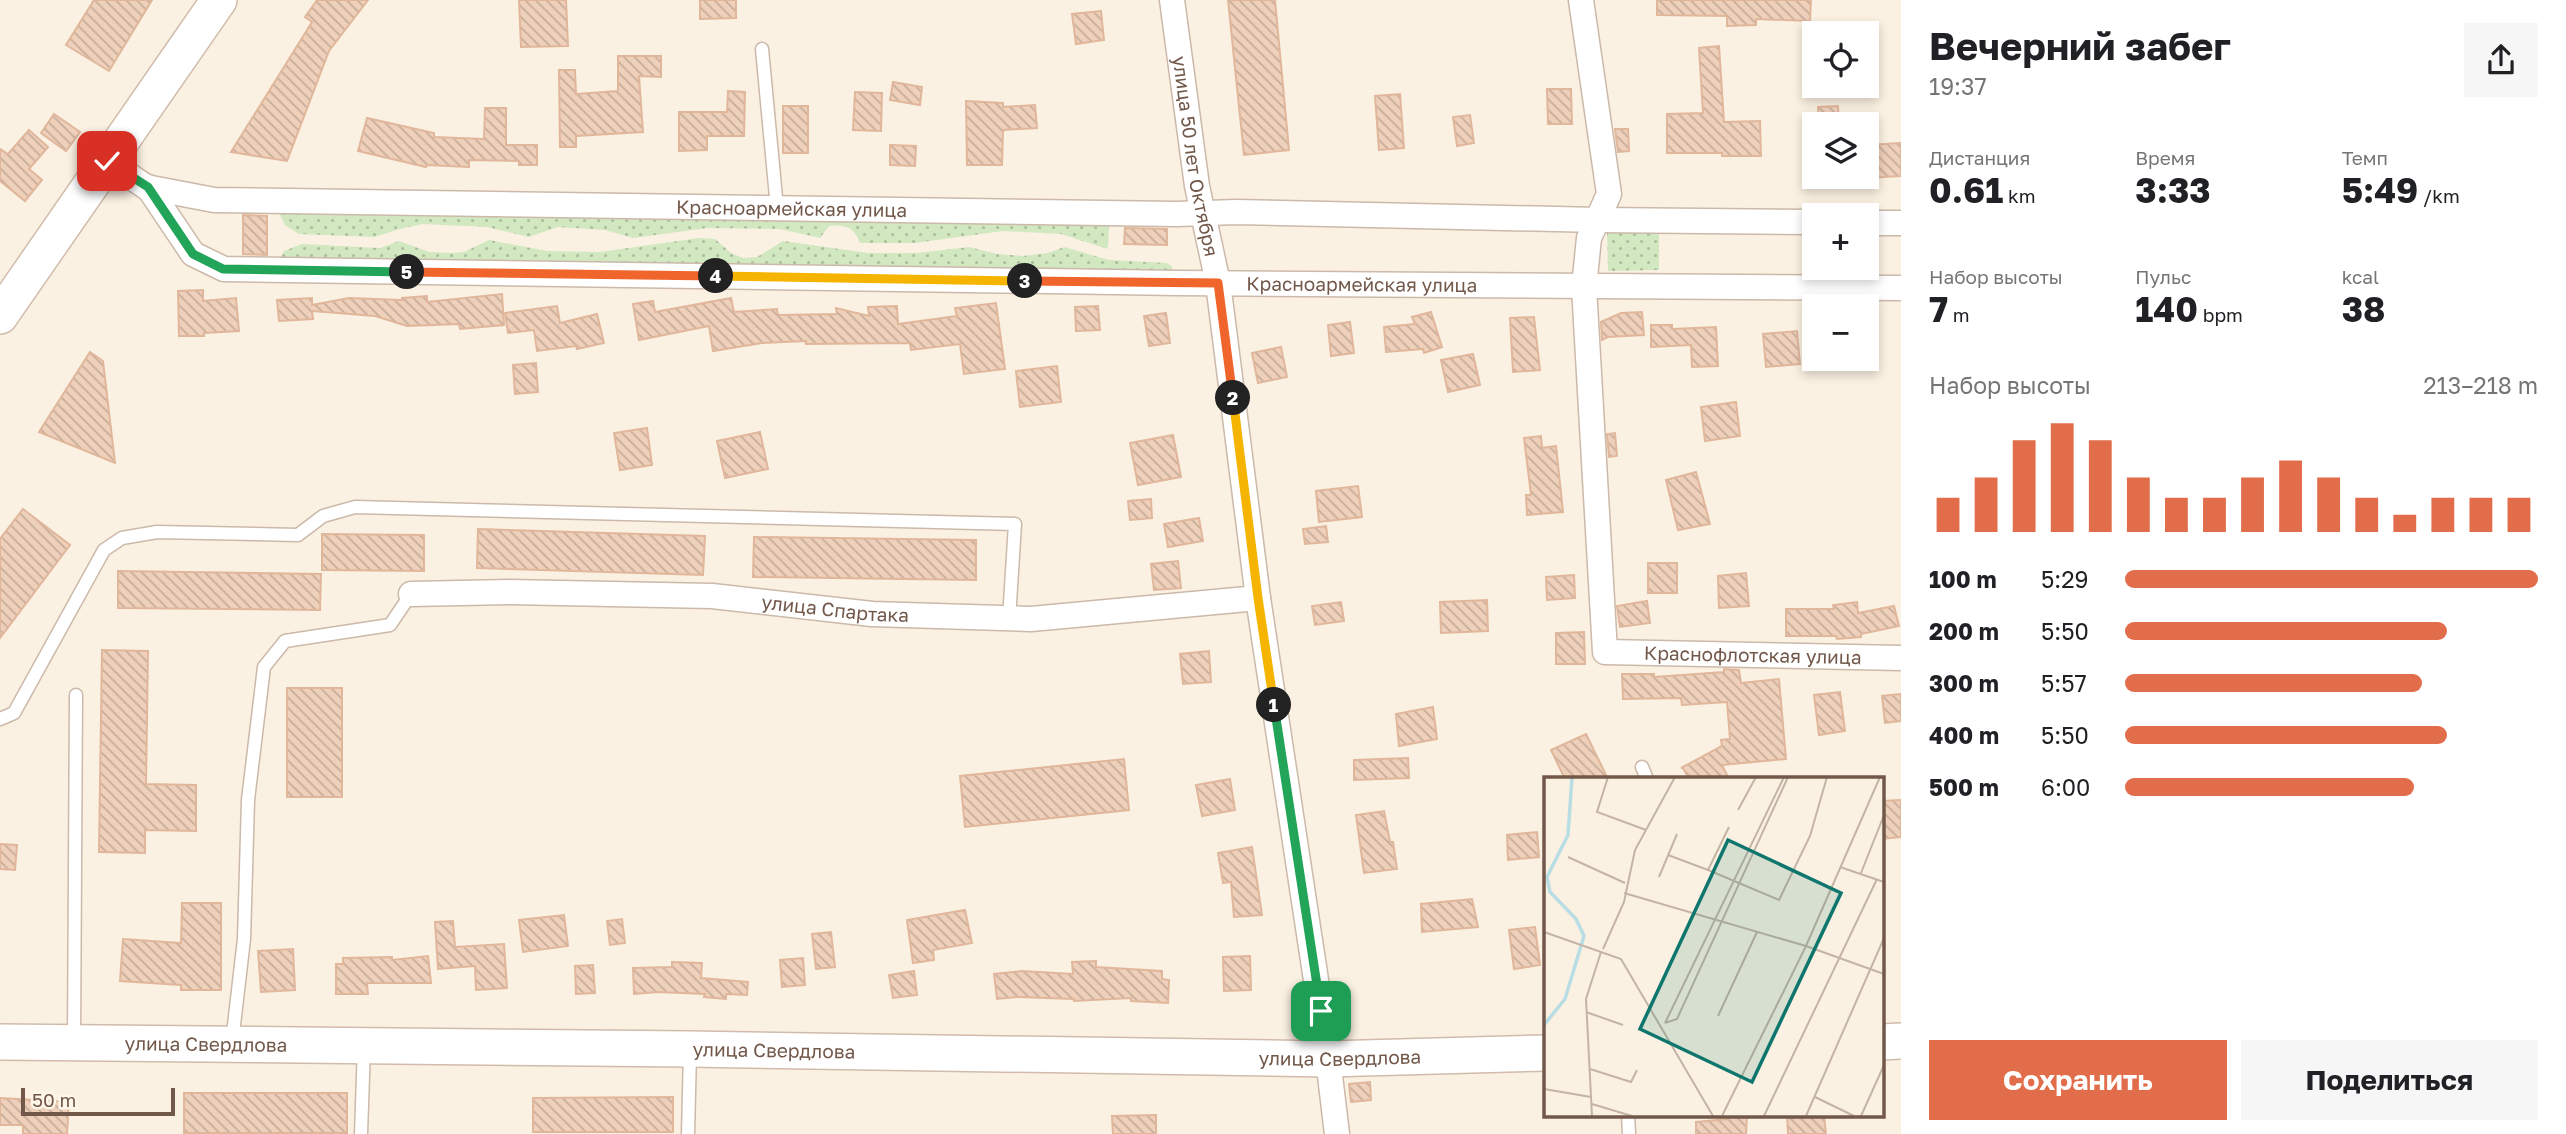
<!DOCTYPE html>
<html lang="ru">
<meta charset="utf-8">
<style>
body{margin:0;font-family:"Golos Text",sans-serif;background:#f6f6f6;color:#202124;height:100vh;display:flex;flex-direction:column;font-size:26px;white-space:nowrap}
*{box-sizing:border-box;margin:0}
p{font-size:23px;color:#757577}
.icon{flex:none;width:38px;height:38px;fill:none;stroke:currentColor;stroke-width:2;stroke-linecap:round;stroke-linejoin:round}
.map{position:relative;flex:1;overflow:hidden}
.details{display:flex;flex-direction:column;background:#fff;width:665px}
.details>*{flex:none}
.fabs{position:absolute;left:1802px;top:21px;display:grid;gap:14px}
.fabs a{display:grid;place-items:center;width:77px;height:77px;border-radius:0px;background:#fff;box-shadow:0 4px 10px #0003;font-size:35px}
.scale{position:absolute;left:21px;bottom:18px;width:154px;box-sizing:border-box;padding-left:7px;border:4px solid #72584a;border-top:0;font-size:19px;line-height:24px;white-space:nowrap;color:#72584a;-webkit-text-stroke:5px #fef6e8;paint-order:stroke}
.pin{position:absolute;display:grid;place-items:center;width:60px;height:60px;color:#fff;margin:-30px;border-radius:14px;box-shadow:0 4px 10px #0006}
.km{position:absolute;width:35px;height:35px;margin:-18px;border-radius:50%;background:#222;color:#fff;font-size:19px;line-height:35px;text-align:center}
.round{display:grid;place-items:center;flex:none;width:74px;height:74px;border-radius:0px;background:#f6f6f6}
.overview{display:flex;align-items:center;justify-content:space-between;height:119px;padding:0 28px}
h1{font-size:38px;font-weight:700;line-height:52px}
.metrics{display:grid;grid-template-columns:repeat(3,1fr);gap:10px;height:119px;padding:7px 28px}
.metrics div{display:grid;align-content:center}
.metrics b{font-size:35px;font-weight:700}
.metrics small{font-size:19px;font-weight:400}
.metrics p{font-size:19px}
.chart{height:196px;padding:14px 28px}
.chart p{display:flex;justify-content:space-between}
.chart svg{width:100%;height:126px;margin-top:7px;stroke:#e16d4b;stroke-width:6}
.button{display:flex;gap:14px;margin-top:auto;padding:14px 28px}
.button a{flex:1;height:80px;border-radius:0px;background:#e16d4b;color:#fff;font-size:28px;font-weight:700;line-height:80px;text-align:center}
.button a+a{background:#f6f6f6;color:#202124}
ul{padding:0 28px;list-style:none;font-size:23px}
li{display:grid;grid-template-columns:112px 84px 1fr;align-items:center;height:52px}
li i{height:18px;border-radius:9px;background:#e16d4b}
main{display:flex;flex:1;min-height:0}
.map>svg:first-child{display:block}
</style>
<main>
<div class="map">
<svg width="1901" height="1134" viewBox="0 0 1901 1134">
<defs>
<pattern id="grass-dots" width="8" height="8" patternUnits="userSpaceOnUse" patternTransform="scale(1.75)"><rect width="8" height="8" fill="#d1e8c1"/><path d="M2 2h.1M6 6h.1" fill="none" stroke="#aebf9f" stroke-width="1.8" stroke-linecap="round"/></pattern>
<pattern id="building-back-hatch" width="6" height="6" patternUnits="userSpaceOnUse" patternTransform="scale(1.75)"><rect width="6" height="6" fill="#efd0bb"/><path d="M-1 5l2 2M0 0l6 6M5-1l2 2" fill="none" stroke="#c6ac9a"/></pattern>
</defs>
<rect width="100%" height="100%" fill="#fbf1e2"/>
<g fill="url(#grass-dots)">
<path d="M280 211 1109 221 1108 249 1061 234 1024 232 1003 231 915 243H860C854 227 846 224 829 226L820 238 780 229 707 228 633 238 605 230 558 227 529 237 487 227 423 224 403 228 374 237 299 234 285 225 280 215Z"/>
<path d="M1607 232H1659V270L1608 271Z"/>
<path d="M699 238 715 239 731 253 743 258 757 257 783 241 868 253H917L969 247 997 254 1023 256 1048 253 1064 247 1109 260 1166 263 1172 266V271L1165 274 1075 269 280 259 284 251 302 244 380 248 399 241 429 252 451 253 464 252 489 240 547 251 600 252Z"/>
</g>
<g fill="url(#building-back-hatch)" stroke="#e1b79c" stroke-width="2">
<path d="M94 0H152L109 71 66 45Z"/>
<path d="M317 0H368L329 51 287 161 231 152 312 22 305 17Z"/>
<path d="M519 0H566L568 46 521 47Z"/>
<path d="M700 0H736V18L700 19Z"/>
<path d="M1228 0H1275L1289 150 1244 155Z"/>
<path d="M1657 0H1811L1810 21 1756 19V25L1727 26V16L1657 15Z"/>
<path d="M1101 11 1104 40 1076 44 1072 14Z"/>
<path d="M1719 46 1724 122 1760 121 1761 156H1722V153H1667V114L1703 113 1699 48Z"/>
<path d="M618 56H661V77L639 76 643 132 576 136V147H560L559 70H575L576 94 618 91Z"/>
<path d="M893 82 922 87 920 105 890 100Z"/>
<path d="M1547 89H1571L1572 124H1548Z"/>
<path d="M728 91 745 92 744 136H707V150L679 151V112H727Z"/>
<path d="M855 92 882 93 881 131 853 130Z"/>
<path d="M1400 94 1404 148 1379 150 1375 96Z"/>
<path d="M966 101 1003 103V107L1035 105 1037 128 1003 130 1002 165H967Z"/>
<rect x="783" y="106" width="25" height="47"/>
<path d="M1838 106 1839 124H1819L1818 107Z"/>
<path d="M485 108H506V145H537V165H519V161L469 160V167L427 165 426 167 358 151 367 118 434 133V137L484 139Z"/>
<path d="M54 114 80 132 66 151 41 133Z"/>
<path d="M1470 115 1474 143 1457 146 1453 117Z"/>
<path d="M1615 129H1628L1629 151 1618 152Z"/>
<path d="M29 130 48 147 29 169 42 180 25 201 0 181V149L8 154Z"/>
<path d="M1901 143V176L1867 178V145Z"/>
<path d="M890 145 916 146 915 166 890 165Z"/>
<path d="M243 215 267 216V255L243 254Z"/>
<path d="M1125 228 1167 229V245L1124 244Z"/>
<path d="M203 290V301L236 298 239 331 204 333V336H179L178 291Z"/>
<path d="M502 294 504 325 460 329 459 324 407 326 375 316 312 311 313 319 279 321 277 300 312 298V305L349 298 402 300V298L427 296V302Z"/>
<path d="M731 298 734 312 777 309 778 315 837 314 836 308 869 316 868 307 897 306 898 324 957 316 955 308 996 303 1005 369 964 374 960 344 911 350 910 343 806 344V341L762 343 713 351 709 326 639 340 633 304 653 301 655 312Z"/>
<path d="M557 306 560 323 597 314 604 343 577 349 576 346 537 351 534 330 508 333 505 313Z"/>
<path d="M1098 306 1100 330 1076 331 1075 307Z"/>
<path d="M1431 312 1442 347 1424 353 1423 349 1386 352 1384 327 1415 324 1412 317Z"/>
<path d="M1642 312 1644 335 1608 337 1602 340 1601 322 1621 313Z"/>
<path d="M1166 313 1170 343 1149 346 1144 316Z"/>
<path d="M1534 317 1540 370 1513 372 1510 318Z"/>
<path d="M1350 322 1354 353 1331 356 1328 325Z"/>
<path d="M1651 325H1672V329L1716 327 1718 366 1692 367 1691 345 1651 347Z"/>
<path d="M1797 331 1800 364 1766 367 1763 334Z"/>
<path d="M1281 347 1287 377 1258 383 1252 353Z"/>
<path d="M90 352 103 361 115 463 39 432Z"/>
<path d="M1473 354 1480 385 1448 392 1441 360Z"/>
<path d="M536 363 538 392 515 394 513 365Z"/>
<path d="M1057 366 1061 402 1020 407 1016 371Z"/>
<path d="M1736 402 1740 436 1705 441 1701 407Z"/>
<path d="M647 428 652 465 620 470 614 433Z"/>
<path d="M760 432 768 469 725 478 717 441Z"/>
<path d="M1615 433 1617 456 1609 457 1607 434Z"/>
<path d="M1173 435 1181 477 1138 485 1130 443Z"/>
<path d="M1541 436 1542 448 1556 446 1563 512 1527 515 1526 495H1531L1524 438Z"/>
<path d="M1696 472 1710 524 1678 530 1666 480Z"/>
<path d="M1358 486 1362 517 1319 522 1316 491Z"/>
<path d="M1151 499 1152 518 1130 520 1128 501Z"/>
<path d="M23 509 70 545 0 638V539Z"/>
<path d="M1199 518 1203 541 1168 547 1164 524Z"/>
<path d="M1326 526 1328 542 1305 544 1303 529Z"/>
<path d="M478 529 705 536 703 575 477 568Z"/>
<path d="M322 534 424 535V571L322 570Z"/>
<path d="M754 537 976 540V580L753 577Z"/>
<path d="M1178 561 1181 588 1154 590 1151 564Z"/>
<rect x="1648" y="563" width="29" height="30"/>
<path d="M118 571 321 574 320 610 118 608Z"/>
<path d="M1746 573 1749 606 1719 608 1718 576Z"/>
<path d="M1574 575 1575 598 1547 600 1546 577Z"/>
<path d="M1487 600 1488 631 1441 633 1440 602Z"/>
<path d="M1647 601 1650 623 1620 627 1617 606Z"/>
<path d="M1341 602 1344 621 1315 625 1312 606Z"/>
<path d="M1857 602 1858 613 1894 606 1899 626 1861 634V637L1837 639 1836 636H1786V609H1834L1833 605Z"/>
<path d="M1584 632 1585 664H1556V633Z"/>
<path d="M102 650 148 651 146 784 196 785V831L145 830V853L99 852Z"/>
<path d="M1209 651 1211 682 1183 684 1180 654Z"/>
<path d="M1724 669 1739 670 1741 683 1779 679 1786 759 1722 765 1729 779H1689L1683 768H1681L1722 746 1721 740 1730 739 1727 702 1682 705 1681 698 1623 699 1622 674H1654V677L1724 672Z"/>
<rect x="287" y="688" width="55" height="109"/>
<path d="M1840 692 1845 731 1819 735 1814 695Z"/>
<path d="M1901 694V721L1885 723 1882 696Z"/>
<path d="M1433 707 1437 739 1399 746 1396 714Z"/>
<path d="M1586 734 1608 779H1565L1551 750Z"/>
<path d="M1408 758 1409 778 1354 780V760Z"/>
<path d="M1124 759 1129 810 965 827 960 776Z"/>
<path d="M1230 779 1235 810 1202 816 1196 785Z"/>
<path d="M1901 800V837L1882 839V801Z"/>
<path d="M1384 811 1390 842H1393L1397 869 1364 873 1356 815Z"/>
<path d="M1537 832 1539 857 1508 860 1507 835Z"/>
<path d="M0 844 17 845 15 870 0 869Z"/>
<path d="M1252 847 1262 915 1234 917 1231 882 1223 883 1218 853Z"/>
<path d="M1472 899 1478 927 1422 932 1421 904Z"/>
<path d="M182 903H221V990H181V985L120 981 123 939 181 943Z"/>
<path d="M965 910 972 943 933 950 934 960 913 963 907 920Z"/>
<path d="M564 915 568 946 523 952 519 920Z"/>
<path d="M622 919 625 943 610 945 607 921Z"/>
<path d="M453 921 455 947 504 944 507 988 476 990 475 966 438 969 435 922Z"/>
<path d="M1535 927 1540 965 1514 969 1509 930Z"/>
<path d="M831 932 835 967 816 969 812 934Z"/>
<path d="M293 949 295 990 261 992 258 951Z"/>
<path d="M428 956 431 983H367L368 994H336V964H343V958L392 957V960Z"/>
<path d="M1250 956 1251 990 1224 991 1223 957Z"/>
<path d="M803 958 805 985 782 987 780 960Z"/>
<path d="M1096 961V967L1162 971V979L1169 980 1168 1003 1131 1001V998L1074 1001V999L1017 997 997 999 994 974 1022 971 1073 974 1072 962Z"/>
<path d="M672 962 702 963 701 978 748 982 747 995 726 994V999L704 997 705 994 658 992 634 994 633 968 672 967Z"/>
<path d="M593 965 595 993 576 994 575 966Z"/>
<path d="M914 971 917 995 893 998 889 975Z"/>
<path d="M1370 1082 1371 1100 1351 1102 1349 1084Z"/>
<rect x="184" y="1093" width="163" height="40"/>
<path d="M673 1097V1132H533V1098Z"/>
<path d="M0 1098 69 1102 67 1134H23V1125H0Z"/>
<path d="M1156 1115V1134H1113L1112 1116Z"/>
<path d="M1728 1115 1747 1116 1746 1134H1696V1122L1728 1119Z"/>
<path d="M1787 1115H1824L1826 1134H1788Z"/>
</g>
<g fill="none" stroke-linecap="round" stroke-linejoin="round">
<g stroke="#ccb9a9" stroke-width="15">
<g id="lane">
<path d="M762 49 777 208"/>
<path d="M0 719 14 713 104 550 122 538 157 532 298 535 323 516 355 507 1015 524 1009 619"/>
<path d="M1642 767 1647 779"/>
<path d="M74 1041 76 695"/>
<path d="M232 1042 244 939 248 800 264 667 285 641 390 625 411 594"/>
<path d="M1628 1115 1629 1134"/>
<path d="M361 1134 364 1046"/>
<path d="M688 1134 690 1052"/>
</g>
</g>
<g stroke="#ccb9a9" stroke-width="27">
<g id="street">
<path id="s1" d="M1172 0 1197 186 1218 283 1258 598 1328 1059 1337 1134"/>
<path id="s2" d="M1581 0 1609 194 1589 238 1584 287 1605 652 1901 658"/>
<path id="s3" d="M108 161 146 187 214 200 1176 214 1237 212 1599 220 1815 222"/>
<path id="s4" d="M148 187 193 254 224 269 1179 283 1901 288"/>
<path d="M1867 223H1901"/>
<path id="s5" d="M411 594 509 592 712 596 872 614 1031 619 1258 598"/>
</g>
</g>
<g stroke="#d1bbaa" stroke-width="38">
<g id="secondary">
<path d="M0 316 219 0"/>
<path id="s6" d="M0 1042 690 1049 1328 1059 1546 1053"/>
<path d="M1882 1042 1901 1041"/>
</g>
</g>
<use href="#lane" stroke="#fff" stroke-width="12"/>
<use href="#street" stroke="#fff" stroke-width="24"/>
<use href="#secondary" stroke="#fff" stroke-width="35"/>
</g>
<g fill="none" stroke-linecap="round" stroke-linejoin="round">
<g stroke="#fff" stroke-width="14">
<path id="split-1" d="M1274 705 1321 1011"/>
</g>
<g stroke="#fff" stroke-width="14">
<path id="split-2" d="M1233 398 1258 598 1274 705"/>
</g>
<g stroke="#fff" stroke-width="14">
<path id="split-3" d="M1025 281 1218 283 1233 398"/>
</g>
<g stroke="#fff" stroke-width="14">
<path id="split-4" d="M716 276 1025 281"/>
</g>
<g stroke="#fff" stroke-width="14">
<path id="split-5" d="M407 272 716 276"/>
</g>
<g stroke="#fff" stroke-width="14">
<path id="split-6" d="M107 161 148 187 193 254 223 269 407 272"/>
</g>
<use href="#split-1" stroke="#22a559" stroke-width="9"/>
<use href="#split-2" stroke="#f5b400" stroke-width="9"/>
<use href="#split-3" stroke="#f0652b" stroke-width="9"/>
<use href="#split-4" stroke="#f5b400" stroke-width="9"/>
<use href="#split-5" stroke="#f0652b" stroke-width="9"/>
<use href="#split-6" stroke="#22a559" stroke-width="9"/>
</g>
<g text-anchor="middle" stroke-width="5" stroke-linejoin="round" paint-order="stroke">
<g font-size="19" fill="#72584a" stroke="#fef6e8">
<text dy="7" stroke="none"><textPath href="#s1" startOffset="158">улица 50 лет Октября</textPath></text>
<text dy="7" stroke="none"><textPath href="#s3" startOffset="693">Красноармейская улица</textPath></text>
<text dy="7" stroke="none"><textPath href="#s4" startOffset="1253">Красноармейская улица</textPath></text>
<text dy="7" stroke="none"><textPath href="#s5" startOffset="425">улица Спартака</textPath></text>
<text dy="7" stroke="none"><textPath href="#s2" startOffset="807">Краснофлотская улица</textPath></text>
<text dy="7" stroke="none"><textPath href="#s6" startOffset="206">улица Свердлова</textPath></text>
<text dy="7" stroke="none"><textPath href="#s6" startOffset="774">улица Свердлова</textPath></text>
<text dy="7" stroke="none"><textPath href="#s6" startOffset="1340">улица Свердлова</textPath></text>
</g>
</g>
<g transform="translate(1544 777)">
<rect width="340" height="340" fill="#fbf1e2"/>
<path fill="none" stroke="#b8dde4" stroke-width="3.5" d="M0 248 21 222 40 159 32 142 6 115 3 100 24 58 28 0"/>
<path fill="none" stroke="#c4b4a5" stroke-width="2" d="M64 0 53 35 102 53M194 33 212 0M185 50 164 93 235 123 266 59 283 0M124 78 164 93M24 80 81 106M296 90 340 105M317 96 340 38M115 100 133 57M80 116 262 169 340 197M0 155 77 182 169 339M59 172 80 125 91 73 131 0M42 235 79 248M174 239 213 155M121 246 133 242 244 0M121 246 240 0M46 292 87 305 93 293M0 312 47 320M271 320 310 339M48 327 88 339M48 339 42 222 57 175M178 339 262 169 336 0M220 339 333 102M262 339 340 161M317 339 340 288"/>
<path fill="#0f766e" fill-opacity="0.15" stroke="#0f766e" stroke-width="3.5" d="M184 63 297 116 208 305 96 252Z"/>
<rect width="340" height="340" fill="none" stroke="#72584a" stroke-width="3.5"/>
</g>
</svg>
<div class="fabs">
<a><svg class="icon" aria-label="locate" viewBox="0 0 24 24"><circle cx="12" cy="12" r="6"/><path d="M12 2v4M12 18v4M2 12h4M18 12h4"/></svg></a>
<a><svg class="icon" aria-label="layers" viewBox="0 0 24 24"><path d="M12 4l9 5-9 5-9-5zM3 14l9 5 9-5"/></svg></a>
<a>+</a>
<a>−</a>
</div>
<div class="scale">50 m</div>
<div class="pin" style="left:1321px;top:1011px;background:#1e9e55"><svg class="icon" aria-label="arrive" viewBox="0 0 24 24"><path d="M6 21V4h12l-3 4 3 4H6"/></svg></div>
<div class="pin" style="left:107px;top:161px;background:#d93025"><svg class="icon" aria-label="check" viewBox="0 0 24 24"><path d="M5 12l5 5 9-10"/></svg></div>
<b class="km" style="left:1274px;top:705px">1</b>
<b class="km" style="left:1233px;top:398px">2</b>
<b class="km" style="left:1025px;top:281px">3</b>
<b class="km" style="left:716px;top:276px">4</b>
<b class="km" style="left:407px;top:272px">5</b>
</div>
<section class="details">
<div class="overview"><div><h1>Вечерний забег</h1><p>19:37</p></div><a class="round"><svg class="icon" aria-label="share" viewBox="0 0 24 24"><path d="M12 15V3M7 8l5-5 5 5M5 13v7h14v-7"/></svg></a></div>
<div class="metrics">
<div><p>Дистанция</p><b>0.61<small> km</small></b></div>
<div><p>Время</p><b>3:33</b></div>
<div><p>Темп</p><b>5:49<small> /km</small></b></div>
</div>
<div class="metrics">
<div><p>Набор высоты</p><b>7<small> m</small></b></div>
<div><p>Пульс</p><b>140<small> bpm</small></b></div>
<div><p>kcal</p><b>38</b></div>
</div>
<div class="chart"><p><span>Набор высоты</span>213–218 m</p>
<svg viewBox="0 0 160 44" preserveAspectRatio="none"><path d="M5 44V32M15 44V25M25 44V12M35 44V6M45 44V12M55 44V25M65 44V32M75 44V32M85 44V25M95 44V19M105 44V25M115 44V32M125 44V38M135 44V32M145 44V32M155 44V32"/></svg>
</div>
<ul>
<li><b>100 m</b>5:29<i style="width:100%"></i></li>
<li><b>200 m</b>5:50<i style="width:78%"></i></li>
<li><b>300 m</b>5:57<i style="width:72%"></i></li>
<li><b>400 m</b>5:50<i style="width:78%"></i></li>
<li><b>500 m</b>6:00<i style="width:70%"></i></li>
</ul>
<div class="button"><a>Сохранить</a><a>Поделиться</a></div>
</section>
</main>
